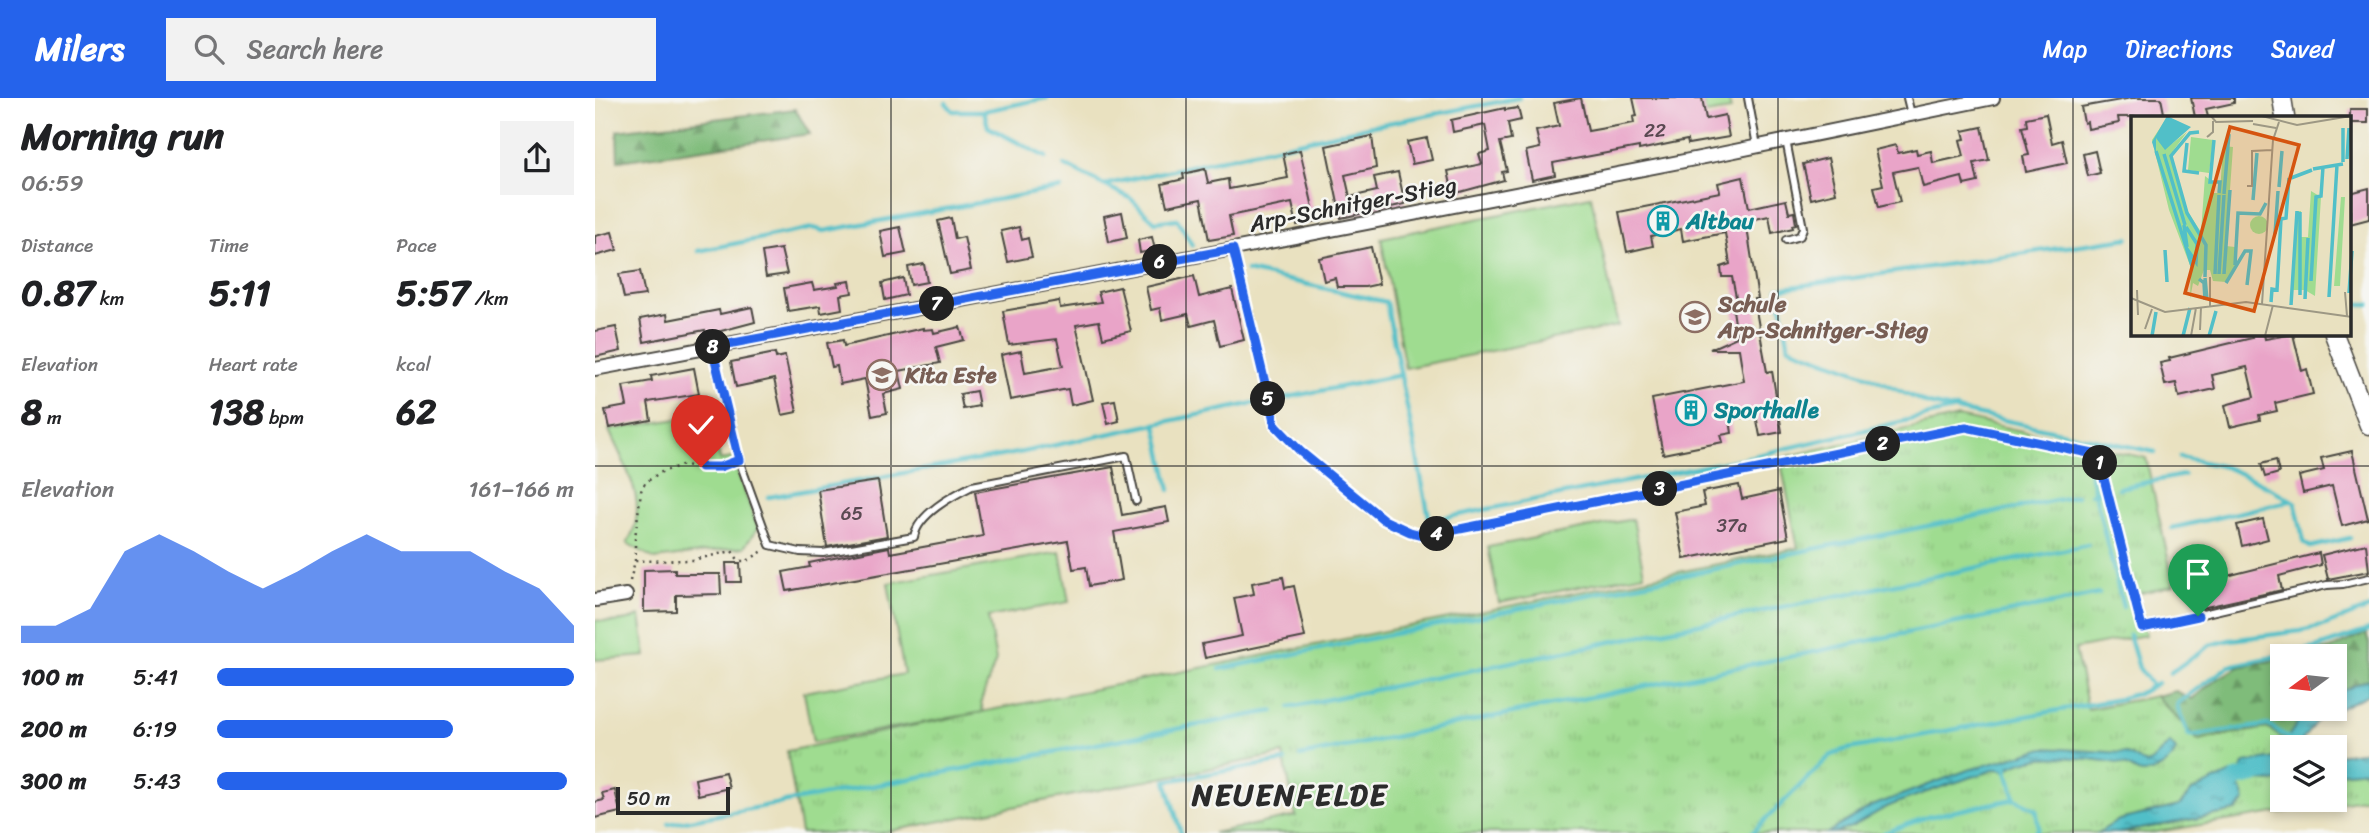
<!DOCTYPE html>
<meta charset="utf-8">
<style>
body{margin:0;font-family:Sriracha,sans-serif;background:#f2f2f2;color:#202124;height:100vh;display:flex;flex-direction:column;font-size:26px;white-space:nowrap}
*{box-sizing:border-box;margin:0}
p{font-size:23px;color:#757577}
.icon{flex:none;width:38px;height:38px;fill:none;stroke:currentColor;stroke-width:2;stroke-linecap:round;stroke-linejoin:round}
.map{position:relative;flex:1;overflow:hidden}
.side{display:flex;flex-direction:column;background:#fff;width:595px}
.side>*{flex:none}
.needle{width:46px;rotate:255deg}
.buttons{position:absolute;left:1675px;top:546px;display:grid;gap:14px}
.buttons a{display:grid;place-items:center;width:77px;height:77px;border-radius:0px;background:#fff;box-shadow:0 4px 10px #0003;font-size:35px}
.scale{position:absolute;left:21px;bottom:18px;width:114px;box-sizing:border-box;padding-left:7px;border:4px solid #2b2b2b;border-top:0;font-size:19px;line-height:24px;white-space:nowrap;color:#2b2b2b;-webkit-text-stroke:5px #f6f6f2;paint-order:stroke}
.pin{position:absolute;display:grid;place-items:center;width:60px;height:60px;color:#fff;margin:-72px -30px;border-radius:50% 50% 50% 0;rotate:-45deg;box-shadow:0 0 7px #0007}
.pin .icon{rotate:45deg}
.km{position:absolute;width:35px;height:35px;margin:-18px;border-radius:50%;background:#222;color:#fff;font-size:19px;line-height:35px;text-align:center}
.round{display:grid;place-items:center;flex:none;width:74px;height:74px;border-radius:0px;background:#f2f2f2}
.head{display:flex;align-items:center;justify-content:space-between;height:119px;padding:0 21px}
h1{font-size:38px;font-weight:700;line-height:52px}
.metrics{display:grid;grid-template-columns:repeat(3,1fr);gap:10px;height:119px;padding:7px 21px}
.metrics div{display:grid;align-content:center}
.metrics b{font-size:35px;font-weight:700}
.metrics small{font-size:19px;font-weight:400}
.metrics p{font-size:19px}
.chart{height:196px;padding:14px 21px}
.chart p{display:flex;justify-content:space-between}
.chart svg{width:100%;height:126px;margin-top:7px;fill:#2563eb;opacity:.7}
ul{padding:0 21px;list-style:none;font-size:23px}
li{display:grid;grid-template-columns:112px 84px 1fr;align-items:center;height:52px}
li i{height:18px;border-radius:9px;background:#2563eb}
header{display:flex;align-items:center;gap:42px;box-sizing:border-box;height:98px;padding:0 35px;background:#2563eb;color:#fff}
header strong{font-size:33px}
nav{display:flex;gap:38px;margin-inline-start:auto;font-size:24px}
.search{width:490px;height:63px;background:#f2f2f2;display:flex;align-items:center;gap:18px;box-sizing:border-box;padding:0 24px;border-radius:0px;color:#757577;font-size:26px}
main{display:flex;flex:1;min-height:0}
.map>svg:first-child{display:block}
</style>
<header>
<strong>Milers</strong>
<div class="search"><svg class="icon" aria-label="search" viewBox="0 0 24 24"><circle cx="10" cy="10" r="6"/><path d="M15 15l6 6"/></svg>Search here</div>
<nav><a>Map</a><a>Directions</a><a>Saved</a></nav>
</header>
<main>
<section class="side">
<div class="head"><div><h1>Morning run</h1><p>06:59</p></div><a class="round"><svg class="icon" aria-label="share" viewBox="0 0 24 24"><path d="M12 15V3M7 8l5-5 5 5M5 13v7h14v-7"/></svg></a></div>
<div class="metrics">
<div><p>Distance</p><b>0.87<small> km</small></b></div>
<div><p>Time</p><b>5:11</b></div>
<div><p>Pace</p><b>5:57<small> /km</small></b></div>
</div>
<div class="metrics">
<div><p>Elevation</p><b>8<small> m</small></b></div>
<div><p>Heart rate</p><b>138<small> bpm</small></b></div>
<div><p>kcal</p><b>62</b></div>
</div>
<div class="chart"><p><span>Elevation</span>161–166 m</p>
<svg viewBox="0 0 160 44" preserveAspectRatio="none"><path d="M0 44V38L10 38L20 32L30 12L40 6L50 12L60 19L70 25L80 19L90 12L100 6L110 12L120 12L130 12L140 19L150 25L160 38V44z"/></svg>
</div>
<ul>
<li><b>100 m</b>5:41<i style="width:100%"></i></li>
<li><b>200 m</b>6:19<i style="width:66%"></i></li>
<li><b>300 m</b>5:43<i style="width:98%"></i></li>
</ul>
</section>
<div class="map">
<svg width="1774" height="735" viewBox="0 0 1774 735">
<defs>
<pattern id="grass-tufts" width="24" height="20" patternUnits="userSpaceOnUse" patternTransform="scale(1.75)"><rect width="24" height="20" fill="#9fdc90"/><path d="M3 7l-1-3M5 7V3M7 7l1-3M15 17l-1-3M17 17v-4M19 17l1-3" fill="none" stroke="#89bd7c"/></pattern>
<pattern id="forest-firs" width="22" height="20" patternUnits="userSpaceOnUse" patternTransform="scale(1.75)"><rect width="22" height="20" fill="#7fbc7a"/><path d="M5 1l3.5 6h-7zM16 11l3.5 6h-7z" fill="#689964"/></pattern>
<pattern id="water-ripples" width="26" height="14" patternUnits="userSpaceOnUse" patternTransform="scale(1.75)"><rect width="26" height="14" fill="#51bfc8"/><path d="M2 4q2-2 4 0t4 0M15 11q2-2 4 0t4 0" fill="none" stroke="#439ba3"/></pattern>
</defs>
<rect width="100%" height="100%" fill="#f6f6f2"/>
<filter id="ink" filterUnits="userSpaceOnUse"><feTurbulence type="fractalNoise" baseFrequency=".0143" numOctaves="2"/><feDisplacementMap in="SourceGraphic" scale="14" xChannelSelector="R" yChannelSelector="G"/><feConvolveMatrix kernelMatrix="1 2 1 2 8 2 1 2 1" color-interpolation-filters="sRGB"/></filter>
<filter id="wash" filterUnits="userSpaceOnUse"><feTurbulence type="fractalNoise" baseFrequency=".00686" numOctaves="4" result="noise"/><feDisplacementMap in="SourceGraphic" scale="28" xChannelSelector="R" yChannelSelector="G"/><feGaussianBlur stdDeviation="1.57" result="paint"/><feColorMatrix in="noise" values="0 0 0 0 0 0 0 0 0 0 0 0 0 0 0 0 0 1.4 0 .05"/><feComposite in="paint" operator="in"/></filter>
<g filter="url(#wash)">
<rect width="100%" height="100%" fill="#e9e1c0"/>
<path fill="url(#grass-tufts)" stroke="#65845e" stroke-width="2" d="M1363 319 1551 360 1579 487 1542 496 1551 537 1480 551 1493 611 1561 598 1603 642 1672 630 1691 642 1680 660 1679 684 1687 681V702H1740V675L1774 672V700L1555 735H1524L1641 713 1597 693 1584 708 1524 722 1503 735H1133L1135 732 1122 735H618L701 718 688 656 285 735H206L192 653 1203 450 1185 360Z"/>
<g fill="url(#forest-firs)" stroke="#557452" stroke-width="2">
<path d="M200 11 215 36 23 63 22 33Z"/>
<path d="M1771 535 1774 545V581L1740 596V558H1700L1736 551Z"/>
<path d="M1687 561V611H1717L1691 642 1672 630 1603 642 1561 598 1581 593 1597 601 1622 581 1644 569Z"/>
</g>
<g fill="#9fdc90" stroke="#65845e" stroke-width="2">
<path d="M1107 0H1133L1136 12 1110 16Z"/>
<path d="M996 98 1023 228 810 270 786 140Z"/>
<path d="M115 316 125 362 137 360 163 430 149 449 60 461 32 445C57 406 29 368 14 332Z"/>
<path d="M1038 421 1049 476 904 505 893 449Z"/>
<path d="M465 454 474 504 393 519 401 562 386 603 388 614 218 644 209 594 309 576 293 485Z"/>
<path d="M45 518 51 558 0 562V522C16 525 30 525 45 518Z"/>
</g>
<g fill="url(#water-ripples)" stroke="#3e757a" stroke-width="2">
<path d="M1774 581V596L1723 621 1702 649H1687V681L1679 684 1653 683 1646 671 1650 665 1680 660C1686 650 1706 615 1717 611 1723 609 1733 611 1740 611V596Z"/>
<path d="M1575 645 1581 652C1577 664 1560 676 1547 675 1539 674 1535 668 1528 666 1498 660 1434 652 1411 673L1402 671C1366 683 1328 694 1292 709 1273 718 1254 735 1232 735L1277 708 1370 673 1449 650 1530 655 1551 666 1557 663Z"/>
<path d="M1774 653V672L1740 675V657Z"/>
<path d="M1636 675 1647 693 1650 703 1641 713 1524 735H1503L1524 722 1584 708 1597 693Z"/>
</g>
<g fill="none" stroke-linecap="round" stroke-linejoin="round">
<g stroke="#51bfc8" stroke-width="4.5">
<path d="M351 5 358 13H389L452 0"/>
<path d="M389 13 393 29 451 59"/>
<path d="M469 67 535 100 560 124 582 121 597 147"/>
<path d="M509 87 777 28 924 0"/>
<path d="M1533 140 1183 191 1194 249 1271 277 1333 306 1560 354"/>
<path d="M103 153 218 130 229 133 466 90"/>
<path d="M652 173 791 204 834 419 838 422 1146 361 1361 311"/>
<path d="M1759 206H1774"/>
<path d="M684 301 806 277"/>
<path d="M561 327 575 392"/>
<path d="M1585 359 1630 369 1662 383 1700 404 1709 444 1715 449 1755 440"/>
<path d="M1492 363 1528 509"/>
<path d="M1523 390 1589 377"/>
<path d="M1495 396 1506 393"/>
<path d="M174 399 428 354 664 304"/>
<path d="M1577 430 1695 403"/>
<path d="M1534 537 1544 570 1557 588"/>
<path d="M625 571 1481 398"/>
<path d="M1575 575 1615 547 1635 542 1706 533 1728 528 1774 510"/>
<path d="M695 609 1493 447"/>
<path d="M1698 643 1673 627 1594 638 1582 609 1583 605 1634 568 1721 550 1774 532"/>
<path d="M705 658 1504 496"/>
<path d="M1411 669 1420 701"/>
<path d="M74 726 678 613"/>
<path d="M586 735 571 683 690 663"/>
<path d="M1157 735 1235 658 1248 652 1524 601 1547 594 1562 585"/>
<path d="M1289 735 1332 719 1420 701 1441 711 1444 730 1440 735"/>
</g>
<path stroke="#51bfc8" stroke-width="16" d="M1626 695 1641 681 1687 671"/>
</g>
<g id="blocks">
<g fill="#e9a4c8">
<path d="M986 0 993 33 1039 25 1038 19 1042 18 1038 0H1107L1111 21 1130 17 1134 39 1093 46 1092 42 1044 52V49L958 65 960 77 937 82 931 53 945 50 941 33 964 28 959 5Z"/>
<path d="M1537 0H1566L1569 15 1550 19H1523L1524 25 1493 31 1492 24 1489 25 1486 9Z"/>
<path d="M1596 0H1639V5L1611 11 1613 19H1600Z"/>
<path d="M910 10V12L923 10 926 22 913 25 916 42 905 44 912 73 907 74 909 82 858 96 853 73 887 66 884 56 895 53 890 27 858 34 856 22Z"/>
<rect x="1755" y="11" width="18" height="14"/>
<path d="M1451 16 1457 45 1467 42 1472 65 1431 74 1428 58 1434 57 1427 29 1432 28 1431 20Z"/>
<path d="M1387 29 1394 62 1379 65 1383 84 1369 87 1367 79 1328 89 1323 69 1298 74 1305 104 1284 109 1279 89 1288 87 1280 52 1301 47 1303 55 1321 51 1322 56 1336 53 1338 65 1369 58 1365 42 1370 41 1368 33Z"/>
<path d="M777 38 781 70 750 77 755 99 782 93 779 79 803 74 810 106 746 120 731 48Z"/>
<path d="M832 40 837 62 817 66 812 44Z"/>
<path d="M705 52 721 123 702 127 697 105 634 118 638 138 614 142 606 101 572 108 567 86 589 81 588 76 610 71 613 85 633 81 634 91 693 80 688 56Z"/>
<path d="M1500 53 1505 75 1493 78 1488 56Z"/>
<path d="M1233 60 1241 95 1216 101 1208 66Z"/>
<path d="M1148 79 1154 110 1191 102 1194 115 1199 114 1201 126 1197 127 1198 130 1177 135 1174 118 1151 123 1163 201H1159L1172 274 1177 273 1187 334 1165 338 1161 317 1135 322 1137 335 1126 337 1128 344 1068 356 1057 301 1149 283 1144 251H1115L1142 239 1137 205 1142 204 1137 179H1127L1126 169 1135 166 1130 135 1088 143 1086 131 1056 138 1058 148 1032 154 1024 114 1125 94 1123 85Z"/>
<path d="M1774 90V121L1755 126V95Z"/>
<path d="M527 114 532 140 514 144 509 118Z"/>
<path d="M356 120 360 141 369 139 376 172 355 176 343 123Z"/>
<path d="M305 129 311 155 290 159 285 133Z"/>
<path d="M424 129 427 142 433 140 437 159 413 164 406 133Z"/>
<path d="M17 134 22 152 0 158V138Z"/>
<path d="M557 139 560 152 545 155 543 142Z"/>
<path d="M776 149 784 186 770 189H742L740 180 729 183 724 160Z"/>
<path d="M186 151 192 176 171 179 167 154Z"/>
<path d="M329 166 332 184 316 187 313 169Z"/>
<path d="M45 173 50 197 29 200 24 176Z"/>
<path d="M599 178 604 199 637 191 649 242 625 248 619 222 596 228 593 216 567 222 565 210 556 212 551 189Z"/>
<path d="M308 180 311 197 290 202 287 185Z"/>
<path d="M255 183 257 195 245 197 247 211 226 215 225 208 193 213 189 190 217 185 219 192 243 188 242 185Z"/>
<path d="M525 189 536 233 508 240 504 223 481 227 498 302 476 307 473 291 415 302 406 257 426 253 430 275 468 268 462 241 414 247 408 213 464 203 465 210 506 204 503 194Z"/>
<path d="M157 209 160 224 111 237 110 232 49 244 45 221 72 216 73 222 124 212 125 216Z"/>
<path d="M21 229 26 253 0 259V233Z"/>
<path d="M365 229 369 242 341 249 345 265 304 273 308 291 288 296 292 315 277 318 270 281 245 286 242 268 237 269 232 245 248 242 249 248 328 230V232L338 231 339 235Z"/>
<path d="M1656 236H1669L1670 241 1698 236 1707 273 1712 271 1718 296 1680 305 1682 313 1664 317 1665 322 1635 329 1630 307 1659 299 1652 269 1617 277 1620 291 1584 299 1581 285 1570 287 1565 265 1575 263 1574 260 1657 240Z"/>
<path d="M180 255 181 260 190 258 202 314 187 317 179 281 141 289 136 264Z"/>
<path d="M99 270 104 296 53 304 56 322 14 330 10 312 32 308 28 288 57 283 56 278Z"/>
<path d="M381 293 384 308 368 311 365 296Z"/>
<path d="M520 302 524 323 513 326 508 304Z"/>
<path d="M1757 353 1773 421 1747 428 1737 388 1708 395 1704 378 1729 372 1726 360Z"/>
<path d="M1681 362 1684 375 1670 379 1666 366Z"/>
<path d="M518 369 527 417 571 409 574 424 519 434 527 482 494 488 491 469 478 471 473 443 192 493 188 474 215 469 214 465 294 449 295 455 388 438 380 394Z"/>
<path d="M283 383 292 438 232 449 223 392Z"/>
<path d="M1144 387 1147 401 1184 393 1193 440 1089 461 1080 414 1110 408 1107 394Z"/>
<path d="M1668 421 1673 441 1647 448 1642 427Z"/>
<path d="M1771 446 1774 473 1733 481 1727 457Z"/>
<path d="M1724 455 1726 467 1684 478 1687 492 1602 511 1596 487Z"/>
<path d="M131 465H145L146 484H132Z"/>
<path d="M80 471V476H125L126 496 81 497V513L49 514V472Z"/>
<path d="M688 479 690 490 699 488 710 539 610 560 607 546 647 538 639 500 659 496 657 485Z"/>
<path d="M130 674 134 690 103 697 100 681Z"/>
<path d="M20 692 25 714 0 720V704L9 702 7 695Z"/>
</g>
</g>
</g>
<g filter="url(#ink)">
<use href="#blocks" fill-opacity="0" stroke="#484641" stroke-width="2"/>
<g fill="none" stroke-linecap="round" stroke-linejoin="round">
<g stroke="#484641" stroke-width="10">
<g id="service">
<path d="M1153 0 1162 48"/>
<path d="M1312 0 1316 16"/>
<path d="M1191 42 1208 130 1205 138 1191 142"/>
<path d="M638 151 680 327"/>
<path d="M117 249 144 362 175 447 205 454 228 455 319 439C323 416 357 398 377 388L531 358 541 403"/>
<path d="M1547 530 1732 487 1748 486 1774 480"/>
</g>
</g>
<g stroke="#484641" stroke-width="16">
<g id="minor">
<path d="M0 271 638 151 1125 56 1398 0"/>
<path d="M0 502 31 497"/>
</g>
</g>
<g stroke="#484641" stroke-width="21">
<g id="secondary">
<path d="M1687 0 1690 19"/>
<path d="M1739 236 1774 327"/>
</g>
</g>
<g stroke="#484641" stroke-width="2.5" stroke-dasharray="2 5" stroke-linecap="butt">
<path d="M687 335 706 354 789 422 801 429 827 437 1371 329 1503 357 1544 520"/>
<path d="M40 463V440L46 393 50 385 64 375 87 367 119 370 133 366"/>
<path d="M35 483 40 463 98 462 137 453 144 463H152L168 453"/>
</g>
<use href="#service" stroke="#fff" stroke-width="6"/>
<use href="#minor" stroke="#fff" stroke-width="12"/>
<use href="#secondary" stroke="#fff" stroke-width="18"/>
</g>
</g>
<g fill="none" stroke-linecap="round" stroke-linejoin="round" filter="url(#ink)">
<g stroke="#fff" stroke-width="14">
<path id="route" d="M106 369H125L144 362 117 249 638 151 680 327 706 354 789 422 815 434 827 437 840 436 1371 329 1503 357 1547 530 1603 518"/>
</g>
<use href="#route" stroke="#2563eb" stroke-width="9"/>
</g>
<path fill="none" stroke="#2b2b2b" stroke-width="2" stroke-opacity="0.55" d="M296 0V735M591 0V735M887 0V735M1183 0V735M1478 0V735M0 368H1774"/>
<defs>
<g id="building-ring" transform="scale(1.575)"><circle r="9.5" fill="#f6f6f2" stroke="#0f9aa8" stroke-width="1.5"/><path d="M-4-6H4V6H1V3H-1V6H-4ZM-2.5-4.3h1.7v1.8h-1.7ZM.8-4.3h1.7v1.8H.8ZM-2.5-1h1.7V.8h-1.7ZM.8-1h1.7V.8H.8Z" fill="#0f9aa8"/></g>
<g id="school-ring" transform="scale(1.575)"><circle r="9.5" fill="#f6f6f2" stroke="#8d6e63" stroke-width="1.5"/><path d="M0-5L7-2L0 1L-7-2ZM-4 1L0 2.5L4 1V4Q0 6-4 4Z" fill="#8d6e63"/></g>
</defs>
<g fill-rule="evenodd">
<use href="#building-ring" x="1068" y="123"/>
<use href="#school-ring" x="1100" y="219"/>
<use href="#school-ring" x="287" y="277"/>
<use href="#building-ring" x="1096" y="312"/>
</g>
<g text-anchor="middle" stroke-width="5" stroke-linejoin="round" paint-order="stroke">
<g font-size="19" fill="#5a4952">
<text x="1060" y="39">22</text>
<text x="257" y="422">65</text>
<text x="1137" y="434">37a</text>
</g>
<g font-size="23" fill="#2b2b2b" stroke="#f6f6f2">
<text transform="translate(758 106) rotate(-11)" y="8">Arp-Schnitger-Stieg</text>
</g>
<g font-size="23" font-weight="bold" fill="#0d838f" stroke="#f6f6f2" text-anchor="start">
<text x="1091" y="131">Altbau</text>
<text x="1119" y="320">Sporthalle</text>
</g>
<g font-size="23" font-weight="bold" fill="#785e54" stroke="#f6f6f2" text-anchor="start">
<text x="1123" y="214">Schule<tspan x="1123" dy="26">Arp-Schnitger-Stieg</tspan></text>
<text x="310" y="285">Kita Este</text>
</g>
<g font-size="30" font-weight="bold" letter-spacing="2" fill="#2b2b2b" stroke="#f6f6f2">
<text x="695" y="707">NEUENFELDE</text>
</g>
</g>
<g transform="translate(1536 18)">
<rect width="220" height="220" fill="#e9e1c0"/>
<path d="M35 3 26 22 34 33 56 16 42 35V47L57 96 70 116 74 60 83 67V77H89L92 30 102 31 95 130 104 131V149L95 166 82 165 79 154H73L67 170 62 167 59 183 60 152 38 94 21 24ZM180 75 190 81 184 180 174 174H160L166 95H170L168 121H177ZM210 81H214L209 170H203Z" fill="#9fdc90"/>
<path d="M60 21 82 24 78 57 57 54Z" fill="#9fdc90"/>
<path d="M119 109a9 9 0 1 1 18 0a9 9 0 1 1-18 0Z" fill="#9fdc90"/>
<path d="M36 0 60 11 34 34 25 22V39L21 26Z" fill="#51bfc8"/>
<path fill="none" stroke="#51bfc8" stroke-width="3.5" d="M212 12V46M68 16 59 17 40 40 56 97 75 129 74 161M83 24 79 66H89L88 77M56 27 53 55 68 57M25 35 61 150M33 38 54 109M216 43 218 12M182 53 212 48M160 62 181 54M148 71 151 35M93 78 98 18M122 84 126 37M53 109 56 131M55 111 66 128 65 146 56 133M144 118 147 75M34 134 36 166M104 149 107 97 129 98 135 87M84 158 88 79M88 158 93 79M93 158 99 74M74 162 76 184M68 163 73 167 74 184M180 165 185 81 190 80 192 51M95 167 114 135H120L116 169M218 177 221 135M169 179V96M198 181 206 49M174 183 177 122M140 186 141 173 146 174 150 103 155 102 158 62M160 189 166 95M21 220 25 196M52 220 59 192M78 220 85 195"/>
<path fill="none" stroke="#9d9884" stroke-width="2" d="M80 0 85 6 122 5M131 0 166 9 220 0M122 8 145 12M79 19 76 21 82 16V5M116 70H121V35L141 34M6 174 7 199M214 176 216 200M0 182 34 196 115 186 221 201M131 188 142 24 148 6M79 190V161M14 213 21 193M69 214 70 191M60 220 65 192M134 220 142 189"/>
<path fill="#d5540f" fill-opacity="0.15" stroke="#d5540f" stroke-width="3.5" d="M99 11 168 29 123 195 54 177Z"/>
<rect width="220" height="220" fill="none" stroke="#2b2b2b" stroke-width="3.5"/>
</g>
</svg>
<div class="buttons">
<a><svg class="needle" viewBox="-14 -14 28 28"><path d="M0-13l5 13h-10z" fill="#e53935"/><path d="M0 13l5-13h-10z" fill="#757577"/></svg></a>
<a><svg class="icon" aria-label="layers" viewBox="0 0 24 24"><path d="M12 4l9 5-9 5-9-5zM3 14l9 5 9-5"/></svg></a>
</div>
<div class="scale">50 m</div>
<div class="pin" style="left:1603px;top:518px;background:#1e9e55"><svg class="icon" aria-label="arrive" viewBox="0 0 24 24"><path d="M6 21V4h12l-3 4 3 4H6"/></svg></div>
<div class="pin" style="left:106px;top:369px;background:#d93025"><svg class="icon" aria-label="check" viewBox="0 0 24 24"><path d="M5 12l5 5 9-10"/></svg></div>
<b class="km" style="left:1505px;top:365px">1</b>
<b class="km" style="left:1288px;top:346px">2</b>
<b class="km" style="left:1065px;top:391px">3</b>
<b class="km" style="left:842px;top:436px">4</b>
<b class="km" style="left:673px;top:301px">5</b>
<b class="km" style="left:565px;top:164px">6</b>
<b class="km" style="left:342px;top:206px">7</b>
<b class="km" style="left:118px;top:249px">8</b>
</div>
</main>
